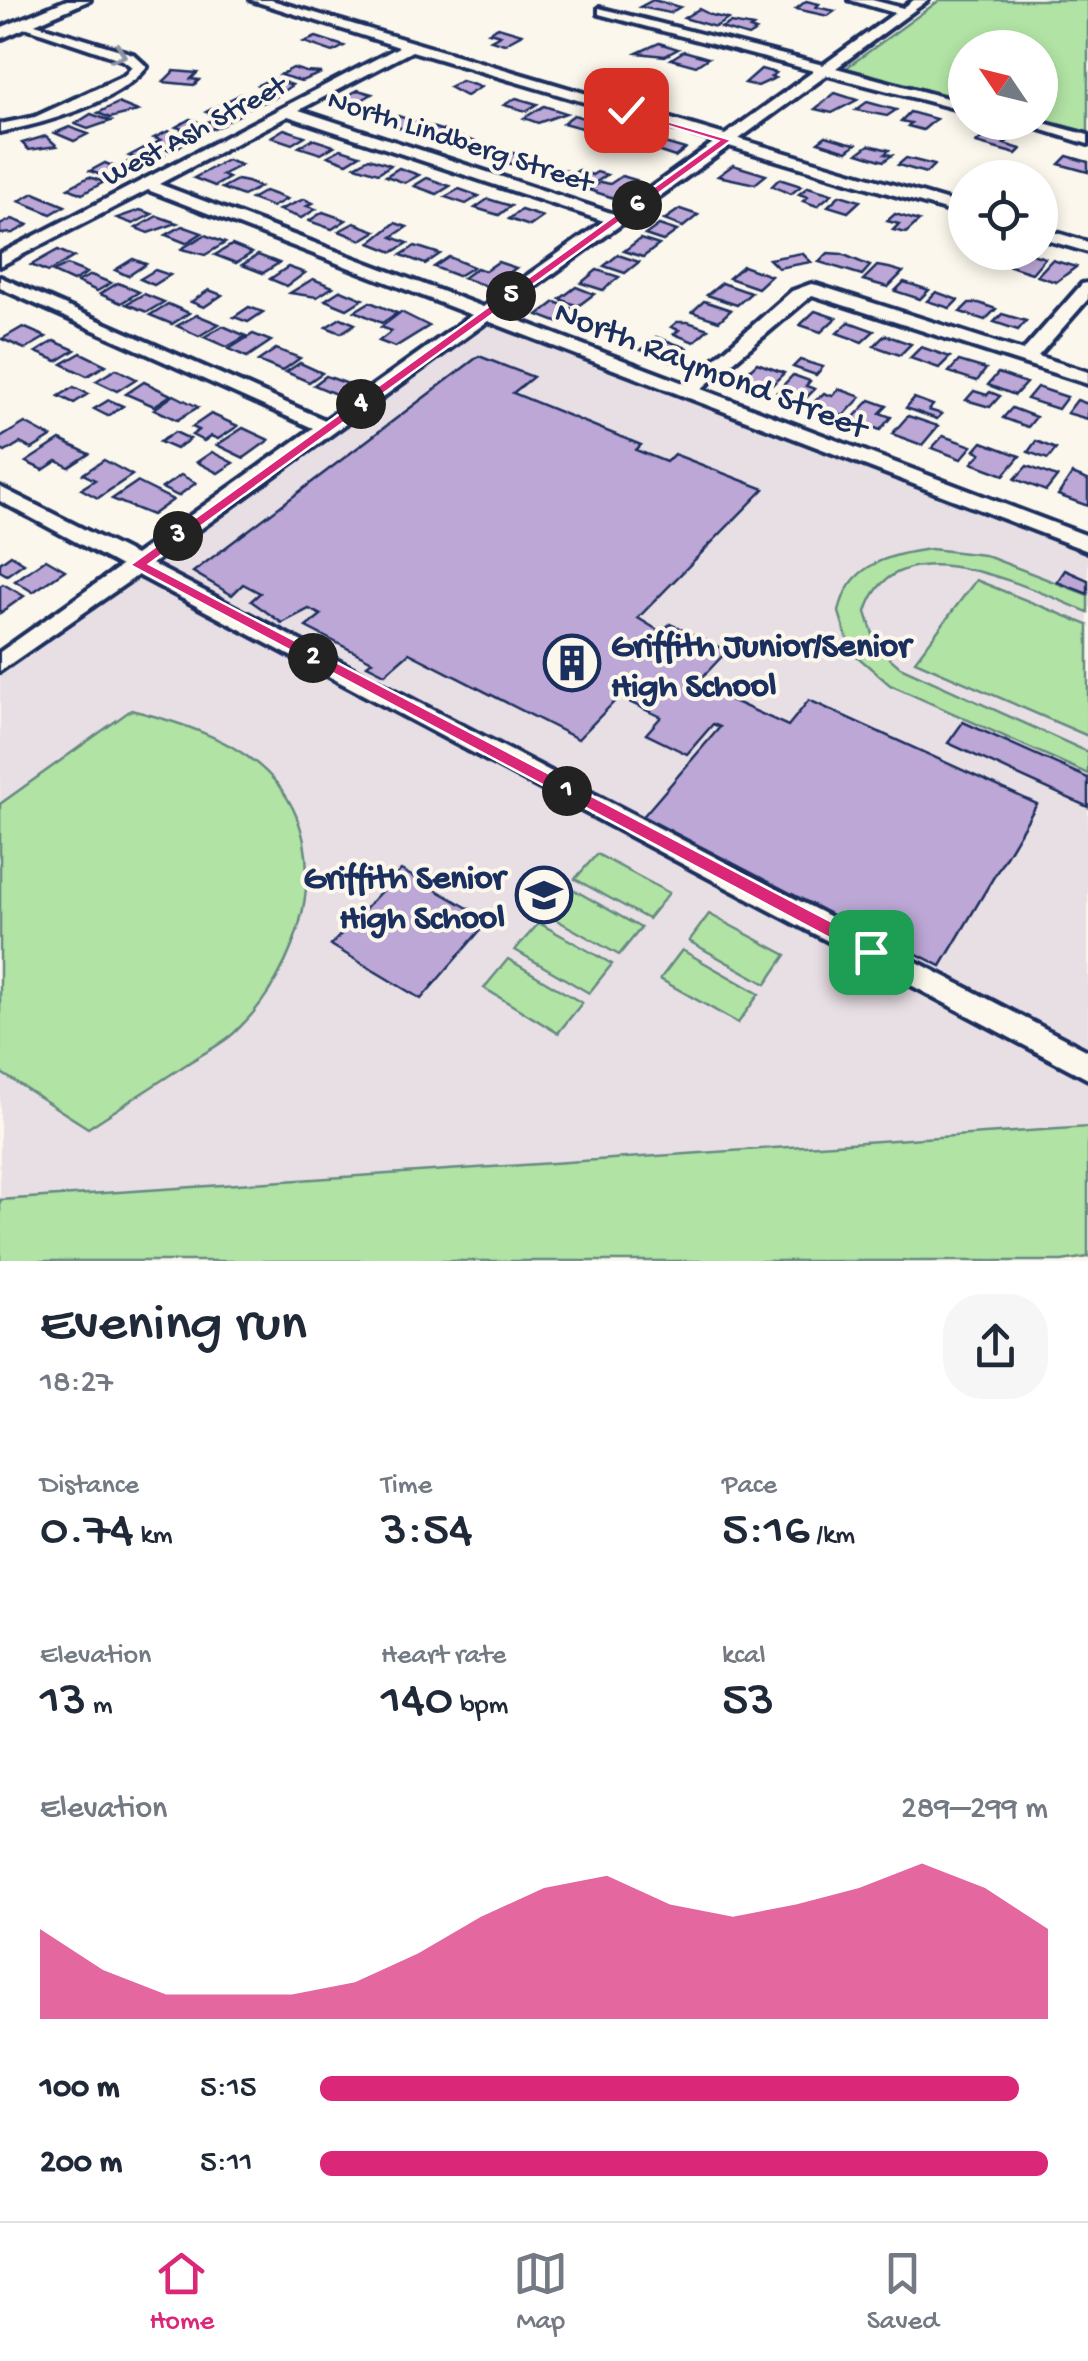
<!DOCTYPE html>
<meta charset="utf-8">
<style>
body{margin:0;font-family:"Gochi Hand",sans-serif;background:#f6f6f7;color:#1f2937;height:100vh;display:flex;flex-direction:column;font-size:38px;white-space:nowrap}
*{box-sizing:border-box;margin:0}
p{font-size:32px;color:#747a83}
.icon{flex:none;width:55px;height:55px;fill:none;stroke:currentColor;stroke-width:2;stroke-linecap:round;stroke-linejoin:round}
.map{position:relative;height:1261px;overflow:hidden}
.sheet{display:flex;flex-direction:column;background:#fff;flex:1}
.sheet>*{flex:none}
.needle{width:65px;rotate:305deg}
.tools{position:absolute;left:948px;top:30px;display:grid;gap:20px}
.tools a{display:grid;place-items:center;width:110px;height:110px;border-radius:50%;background:#fff;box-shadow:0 5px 15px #0003;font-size:50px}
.pin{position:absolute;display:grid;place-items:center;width:85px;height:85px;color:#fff;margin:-42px;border-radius:20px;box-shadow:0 5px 15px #0006}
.km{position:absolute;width:50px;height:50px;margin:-25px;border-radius:50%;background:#222;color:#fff;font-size:28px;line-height:50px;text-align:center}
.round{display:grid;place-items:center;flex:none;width:105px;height:105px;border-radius:40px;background:#f6f6f7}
.overview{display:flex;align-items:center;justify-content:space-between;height:170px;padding:0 40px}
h1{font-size:55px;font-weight:600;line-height:75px}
.stats{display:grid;grid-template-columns:repeat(3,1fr);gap:15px;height:170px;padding:10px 40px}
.stats div{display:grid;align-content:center}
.stats b{font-size:50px;font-weight:600}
.stats small{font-size:28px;font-weight:400}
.stats p{font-size:28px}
.chart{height:280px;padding:20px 40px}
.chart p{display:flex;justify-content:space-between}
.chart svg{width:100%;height:180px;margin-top:10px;fill:#db2777;opacity:.7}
ul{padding:0 40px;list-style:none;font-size:32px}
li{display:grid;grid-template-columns:160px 120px 1fr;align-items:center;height:75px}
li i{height:25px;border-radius:12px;background:#db2777}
.tab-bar{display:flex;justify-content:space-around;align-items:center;height:140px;border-top:2px solid #e0e1e3;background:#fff;font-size:28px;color:#747a83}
.tab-bar a{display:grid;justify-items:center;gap:5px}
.tab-bar .current{color:#db2777}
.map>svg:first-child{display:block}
</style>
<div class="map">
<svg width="1088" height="1261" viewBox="0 0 1088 1261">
<rect width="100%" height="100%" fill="#fbf7ec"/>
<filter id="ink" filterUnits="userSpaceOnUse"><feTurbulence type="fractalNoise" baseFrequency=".01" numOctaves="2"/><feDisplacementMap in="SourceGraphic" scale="20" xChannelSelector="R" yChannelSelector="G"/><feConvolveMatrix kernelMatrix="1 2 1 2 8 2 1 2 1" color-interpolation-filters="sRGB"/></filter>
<g filter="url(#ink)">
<path fill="#e8dfe5" d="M484 315 1088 544V1127L0 1200V663Z"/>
<g fill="#b1e3a4" stroke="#668981" stroke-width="2.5">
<path d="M940 0H1088V132L1040 120V48H965V100L846 68Z"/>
<path d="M931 549 984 555 1088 595V612C1032 590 894 519 866 612L877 647 900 667 1088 752V774L890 685 851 651 839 612C848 565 889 554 931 549Z"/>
<path d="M976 580 1088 625V736L915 661Z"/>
<path d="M131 710C179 722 238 740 273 779 339 852 299 973 234 1033 222 1044 204 1053 190 1062 156 1084 122 1106 88 1128L0 1072V804Z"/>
<path d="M597 854 669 893 648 919 575 879Z"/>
<path d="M569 887 641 928 619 955 546 914Z"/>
<path d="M709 914 786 955 766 984 689 941Z"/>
<path d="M539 923 612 964 589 993 515 950Z"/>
<path d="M682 950 759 994 738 1023 660 979Z"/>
<path d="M508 959 582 1003 558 1033 484 988Z"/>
<path d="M1088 1127V1257L1062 1261H0V1200Z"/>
</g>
<g fill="#bca7d6" stroke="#1b2f5e" stroke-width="2.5">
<path d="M653 0 680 7 670 13 640 7Z"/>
<path d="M806 1 819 4 816 7 835 11 828 16 796 9Z"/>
<path d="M699 9 711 15 728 19 715 27 684 18Z"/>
<path d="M730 23 753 27 750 29 756 31 748 36 721 28Z"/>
<path d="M498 27 522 34 504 44 491 40 500 35 489 32Z"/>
<path d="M316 37 344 46 333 52 304 42Z"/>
<path d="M659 43 678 49 665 56 637 53Z"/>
<path d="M684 51 708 58 696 66 671 59Z"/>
<path d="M293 68 306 72 322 73 301 81 280 75Z"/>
<path d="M761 69 776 73 771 77 775 78 758 86 745 83Z"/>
<path d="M174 71 197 73 191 79 199 80 194 85 163 82Z"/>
<path d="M272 78 292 85 274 98 261 94 270 89 258 85Z"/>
<path d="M461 81 481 87 466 96 449 87Z"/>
<path d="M358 90 372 94 345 110 330 105Z"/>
<path d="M835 93 857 100 832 113 815 109Z"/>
<path d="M241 94 253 98 260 95 272 99 248 108 227 101Z"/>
<path d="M516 98 537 104 526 111 504 105Z"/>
<path d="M867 102 896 110 887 116 856 110Z"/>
<path d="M118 103 138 111 110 118 98 113Z"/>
<path d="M219 105 243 113 224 123 212 119 218 116 206 112Z"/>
<path d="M544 106 566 113 538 123 524 118Z"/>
<path d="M910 112 936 119 923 130 908 126 911 123 901 121Z"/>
<path d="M91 114 111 121 88 129 75 124Z"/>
<path d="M574 115 596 122 585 129 563 123Z"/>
<path d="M398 116 419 123 407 130 385 123Z"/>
<path d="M190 119 203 124 210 121 222 125 198 134 176 127Z"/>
<path d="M603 124 626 131 615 139 592 132Z"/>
<path d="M425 125 447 132 435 140 413 133Z"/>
<path d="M69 127 88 134 74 141 55 133Z"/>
<path d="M284 129 305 136 292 144 271 137Z"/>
<path d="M168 131 190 138 173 151 159 146 162 145 156 143 161 140 154 138Z"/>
<path d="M634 133 657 140 643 150 614 142 625 134Z"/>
<path d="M986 134 1009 140 1004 144 1021 149 1016 154 976 143Z"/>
<path d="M453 135 476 142 464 149 442 142Z"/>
<path d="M46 136 57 146 29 150 22 143Z"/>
<path d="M826 136 846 142 856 144 847 151 818 142Z"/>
<path d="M312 139 334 146 321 154 299 147Z"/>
<path d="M661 142 685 149 675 157 651 149Z"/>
<path d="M483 144 505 151 494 158 471 151Z"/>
<path d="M869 145 889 150 885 154 892 155 884 161 858 153Z"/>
<path d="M144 148 164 155 150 163 129 156Z"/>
<path d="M341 149 360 155 347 163 328 156Z"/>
<path d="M513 153 536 161 524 168 501 161Z"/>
<path d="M1067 156 1088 162V172L1059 164Z"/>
<path d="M369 158 391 165 378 173 355 166Z"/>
<path d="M906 158 934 165 926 173 898 165Z"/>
<path d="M227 160 241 165 222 175 229 178 215 186 194 178Z"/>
<path d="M130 161 143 166 111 179 90 171 105 163 117 168Z"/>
<path d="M544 163 565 170 553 178 533 171Z"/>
<path d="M733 165 766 175 755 184 718 176Z"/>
<path d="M399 168 419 175 405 183 386 176Z"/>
<path d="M579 170 592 175 597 172 607 175 590 186 562 181Z"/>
<path d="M622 176 636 180 614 198 589 190 601 182 610 184Z"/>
<path d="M89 177 104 182 82 194 68 188Z"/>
<path d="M427 178 450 186 437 194 414 186Z"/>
<path d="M779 179 801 186 791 194 772 186Z"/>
<path d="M237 180 247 182 260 187 243 196 222 188Z"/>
<path d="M808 187 832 194 817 206 803 201 808 197 799 194Z"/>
<path d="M459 189 479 196 466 204 445 197Z"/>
<path d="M265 191 287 199 272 207 251 199Z"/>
<path d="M34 193 65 206 51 214 19 201Z"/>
<path d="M840 195 860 201 848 212 828 206Z"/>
<path d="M304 199 313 203 307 206 316 209 301 218 279 210Z"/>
<path d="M488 199 511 206 499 215 475 208Z"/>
<path d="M680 209 698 215 683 227 664 220Z"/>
<path d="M140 210 152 214 133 224 117 218Z"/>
<path d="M521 210 543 217 530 226 509 219Z"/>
<path d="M323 212 346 220 332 229 309 221Z"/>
<path d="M895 214 919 221 906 233 893 230 899 224 887 221Z"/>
<path d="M157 216 177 223 148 233 136 228Z"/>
<path d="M12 219 28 225 13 233 0 234V225Z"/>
<path d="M354 223 376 231 361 240 339 231Z"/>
<path d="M395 223 407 227 392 237 408 243 393 252 370 243Z"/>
<path d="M659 225 677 231 663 241 645 235Z"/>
<path d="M182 226 202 233 186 243 166 235Z"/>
<path d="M205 235 225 243 205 255 181 249Z"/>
<path d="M640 239 659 245 643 257 624 251Z"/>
<path d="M232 245 252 253 236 263 215 255Z"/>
<path d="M415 246 440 254 425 264 401 255Z"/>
<path d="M58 250 74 257 48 272 31 265Z"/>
<path d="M1019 252H1025L1045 258 1032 273 1007 265Z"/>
<path d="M802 253 811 262 778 268 769 259Z"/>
<path d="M828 253 842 254 870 266 862 275 819 262Z"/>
<path d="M258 255 279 263 263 273 242 265Z"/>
<path d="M618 255 639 262 625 273 604 266Z"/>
<path d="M449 257 473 267 458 276 434 267Z"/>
<path d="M133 259 146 264 128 276 115 270Z"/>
<path d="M1052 260 1076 267 1056 282 1037 276Z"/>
<path d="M498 262 516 268 489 287 463 278 477 268 485 271Z"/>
<path d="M67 265 87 273 73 281 53 272Z"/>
<path d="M743 266 771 276 758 288 729 278Z"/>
<path d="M877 266 889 268 903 272 888 287 863 280Z"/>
<path d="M288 267 305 273 287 286 270 279Z"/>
<path d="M155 270 170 275 154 285 140 279Z"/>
<path d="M597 270 619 277 603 290 581 283Z"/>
<path d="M91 275 111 283 97 291 77 282Z"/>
<path d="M313 279 333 287 317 297 290 293Z"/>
<path d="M904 282 929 290 920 299 895 291Z"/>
<path d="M118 283 139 292 121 303 100 294Z"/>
<path d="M722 283 751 293 737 305 707 295Z"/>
<path d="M576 287 594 294 578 306 560 299Z"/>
<path d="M209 290 222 295 204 307 191 302Z"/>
<path d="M341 290 363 299 347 309 325 300Z"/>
<path d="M936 292 958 300 950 308 927 301Z"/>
<path d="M144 294 164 302 147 312 126 304Z"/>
<path d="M704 301 731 310 719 321 692 312Z"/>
<path d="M370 302 397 313 382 323 355 311Z"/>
<path d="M555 302 575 310 559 323 538 315Z"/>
<path d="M969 303H979L996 309 985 320 960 312Z"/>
<path d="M168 304 189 313 172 324 150 315Z"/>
<path d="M249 307 263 312 248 322 234 317Z"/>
<path d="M815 311 836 318 821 332 800 325Z"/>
<path d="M401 312 429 326 395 347 379 341 392 331 381 327Z"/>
<path d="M1002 314 1026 321 1018 330 994 322Z"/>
<path d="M197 315 219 324 199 336 177 326Z"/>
<path d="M341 318 355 324 341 333 326 327Z"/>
<path d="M677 322H688L708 329 694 342 674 334 679 330 671 327Z"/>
<path d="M849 322 874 331 862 342 837 333Z"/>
<path d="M223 326 246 336 227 347 204 337Z"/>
<path d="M23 327 46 337 25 349 2 339Z"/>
<path d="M253 334 271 341 247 357 229 349Z"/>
<path d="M885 335 911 344 900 355 874 346Z"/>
<path d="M656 337 687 348 672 361 641 350Z"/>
<path d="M54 341 75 350 57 361 36 352Z"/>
<path d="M921 347 950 357 939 368 910 358Z"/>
<path d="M276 349 300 358 282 371 258 361Z"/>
<path d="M81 353 106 365 87 376 62 364Z"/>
<path d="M479 356 533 377 513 393 641 445 636 450 666 462 674 454 764 489 638 618 661 632 670 624 727 651 696 684 788 726 809 700 1037 804 941 966 877 934 873 941 640 820 720 727 713 724 687 754 646 734 661 717 619 697 578 739 409 653 385 674 367 665 372 661 306 627 321 615 309 609 282 623 251 601 260 593 243 584 232 595 193 572Z"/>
<path d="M800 360 823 367 816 375 793 367Z"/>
<path d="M959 361 986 369 977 381 949 372Z"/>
<path d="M300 363 322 373 309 382 286 372Z"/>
<path d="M757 363 784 373 773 384 768 382 763 386 741 378Z"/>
<path d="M116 369 136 379 117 391 96 381Z"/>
<path d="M998 373 1026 383 1015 395 988 385Z"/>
<path d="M793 375 810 381 806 386 815 389 803 401 777 392Z"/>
<path d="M326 376 351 385 338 395 314 385Z"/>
<path d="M144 382 171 395 154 406 126 394Z"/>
<path d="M74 387 88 394 74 403 59 396Z"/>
<path d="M1037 387 1067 397 1058 409 1027 399Z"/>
<path d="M839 389 861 397 843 416 812 404 824 393 832 396Z"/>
<path d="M974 391 987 395 990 392 1000 396 990 407 966 400Z"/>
<path d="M174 395 198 407 177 420 154 409Z"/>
<path d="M914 398 933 405 929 410 942 414 937 419 906 408Z"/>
<path d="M109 400 123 406 108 416 94 409Z"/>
<path d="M870 400 887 406 880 413 891 417 880 430 852 419Z"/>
<path d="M1077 400 1088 404V419L1067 413Z"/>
<path d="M1012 408 1036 417 1028 427 1003 418Z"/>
<path d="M211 414 238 426 218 439 211 436 204 441 192 435 199 430 192 427Z"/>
<path d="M908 416 938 426 922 445 892 434Z"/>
<path d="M25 423 51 437 32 449 20 443 5 452 0 449V438Z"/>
<path d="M243 428 269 440 244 458 217 445Z"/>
<path d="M175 432 190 439 176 449 160 442Z"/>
<path d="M943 436 972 446 961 459 932 448Z"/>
<path d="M60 440 89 454 69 467 57 461 43 470 26 462Z"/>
<path d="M1036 441 1056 449 1048 459 1028 452Z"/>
<path d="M982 442 1020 456 1004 475 972 463 981 453 975 450Z"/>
<path d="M212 452 233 463 218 473 197 462Z"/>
<path d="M104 460 132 475 98 498 81 489 95 480 83 474Z"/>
<path d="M1027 466 1057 477 1046 491 1015 479Z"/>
<path d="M1072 474 1088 480V506L1058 495Z"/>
<path d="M181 475 196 483 178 496 162 488Z"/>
<path d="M137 482 173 500 152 515 112 499Z"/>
<path d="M11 555 24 563 7 575 0 571V563Z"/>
<path d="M46 559 65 570 33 592 15 581Z"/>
<path d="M1065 570 1088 580V594L1057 582Z"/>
<path d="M3 584 24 596 0 613V586Z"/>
<path d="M963 722 1088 778V807L948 743Z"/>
<path d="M401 870 489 920 421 999 331 945Z"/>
</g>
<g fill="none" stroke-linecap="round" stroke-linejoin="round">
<g stroke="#1b2f5e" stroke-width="8">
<g id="minor">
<path d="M251 0H271L725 135 814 71 599 14V8L823 65 895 13 850 0H872L903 8 914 0H928L836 68 965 103V111L827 75 739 139 965 206V216L729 146 499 313 686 384 792 291 811 284 817 285 1023 351 1082 284 1088 283V299L1038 356 1088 372V384L812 295 701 389 1088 536V551L488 321 152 564 1088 1051V1079L138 575 0 671V652L121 566 0 501V487L135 555 313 428 0 288V277L325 420 472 315 148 190 0 266V254L399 47ZM412 51 716 141 614 214 299 110ZM288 116 604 221 483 307 159 184Z"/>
<path d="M22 20 133 54 147 67C119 102 43 124 0 132V124L35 117 124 76 132 67 123 60 22 26Z"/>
<path d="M1017 122H1040L1088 135V144Z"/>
<path d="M1040 228 1088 242V252L1040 238Z"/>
</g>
</g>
<g stroke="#1b2f5e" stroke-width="8">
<path id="major" d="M67 0H90L0 39V28Z"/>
</g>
<use href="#minor" fill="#fbf7ec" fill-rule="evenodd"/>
<use href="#major" fill="#fbf7ec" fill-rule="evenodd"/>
</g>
<defs><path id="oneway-chevron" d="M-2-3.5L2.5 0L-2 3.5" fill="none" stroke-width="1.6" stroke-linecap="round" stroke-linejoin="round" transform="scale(2.5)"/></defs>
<use stroke="#8b93a5" href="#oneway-chevron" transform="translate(119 54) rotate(20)"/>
</g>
<path fill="#db2777" stroke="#fff" stroke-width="2.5" d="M622 108 732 140 149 564 878 946 881 952 871 960 130 565 718 141 622 112Z"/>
<defs>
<g id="building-ring" transform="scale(2.875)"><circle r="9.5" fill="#fbf7ec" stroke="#1b2f5e" stroke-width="1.5"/><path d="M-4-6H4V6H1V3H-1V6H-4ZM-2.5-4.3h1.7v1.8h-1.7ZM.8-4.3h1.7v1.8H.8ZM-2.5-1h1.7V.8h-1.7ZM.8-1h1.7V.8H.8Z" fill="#1b2f5e"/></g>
<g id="school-ring" transform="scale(2.875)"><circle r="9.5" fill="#fbf7ec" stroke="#1b2f5e" stroke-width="1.5"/><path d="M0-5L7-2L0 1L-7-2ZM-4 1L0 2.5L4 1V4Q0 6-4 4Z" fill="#1b2f5e"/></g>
</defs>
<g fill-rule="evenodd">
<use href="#building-ring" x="572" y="663"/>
<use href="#school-ring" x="544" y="895"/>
</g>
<g text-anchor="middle" stroke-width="8" stroke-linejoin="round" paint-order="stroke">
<g font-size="30" fill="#1b2f5e" stroke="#fbf7ec">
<text transform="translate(193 129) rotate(-28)" y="10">West Ash Street</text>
<text transform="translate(461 139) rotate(18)" y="10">North Lindberg Street</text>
</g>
<g font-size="35" fill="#1b2f5e" stroke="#fbf7ec">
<text transform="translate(712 367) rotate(21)" y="12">North Raymond Street</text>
</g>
<g font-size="35" font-weight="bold" fill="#1b2f5e" stroke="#fbf7ec" text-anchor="start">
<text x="611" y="655">Griffith Junior/Senior<tspan x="611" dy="40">High School</tspan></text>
<text x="505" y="887" text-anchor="end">Griffith Senior<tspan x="505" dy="40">High School</tspan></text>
</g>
</g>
</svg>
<div class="tools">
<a><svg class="needle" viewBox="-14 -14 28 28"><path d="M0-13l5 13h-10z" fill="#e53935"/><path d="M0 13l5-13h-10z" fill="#747a83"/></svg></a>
<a><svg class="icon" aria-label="locate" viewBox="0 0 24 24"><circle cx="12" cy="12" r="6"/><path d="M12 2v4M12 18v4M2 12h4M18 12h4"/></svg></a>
</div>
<div class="pin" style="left:871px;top:952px;background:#1e9e55"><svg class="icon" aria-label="arrive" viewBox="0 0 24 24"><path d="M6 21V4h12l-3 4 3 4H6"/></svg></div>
<div class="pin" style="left:626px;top:110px;background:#d93025"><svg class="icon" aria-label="check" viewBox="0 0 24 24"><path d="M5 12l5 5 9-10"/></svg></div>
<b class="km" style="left:567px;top:791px">1</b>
<b class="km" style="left:313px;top:658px">2</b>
<b class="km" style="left:178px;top:536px">3</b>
<b class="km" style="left:361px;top:404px">4</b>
<b class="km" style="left:511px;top:296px">5</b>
<b class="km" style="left:637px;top:205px">6</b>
</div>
<section class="sheet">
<div class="overview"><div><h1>Evening run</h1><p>18:27</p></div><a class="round"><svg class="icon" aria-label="share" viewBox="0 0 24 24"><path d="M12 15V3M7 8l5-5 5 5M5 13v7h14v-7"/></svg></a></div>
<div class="stats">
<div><p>Distance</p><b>0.74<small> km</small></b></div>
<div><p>Time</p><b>3:54</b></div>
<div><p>Pace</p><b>5:16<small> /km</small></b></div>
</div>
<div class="stats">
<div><p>Elevation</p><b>13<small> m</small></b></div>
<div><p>Heart rate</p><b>140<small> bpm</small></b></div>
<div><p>kcal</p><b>53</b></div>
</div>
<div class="chart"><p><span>Elevation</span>289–299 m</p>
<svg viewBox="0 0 160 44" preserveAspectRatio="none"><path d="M0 44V22L10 32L20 38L30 38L40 38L50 35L60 28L70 19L80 12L90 9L100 16L110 19L120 16L130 12L140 6L150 12L160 22V44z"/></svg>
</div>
<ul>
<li><b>100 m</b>5:15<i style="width:96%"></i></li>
<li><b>200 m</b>5:11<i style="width:100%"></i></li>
</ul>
</section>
<nav class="tab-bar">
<a class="current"><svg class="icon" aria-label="home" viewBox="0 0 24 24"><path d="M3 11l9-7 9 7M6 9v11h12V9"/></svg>Home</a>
<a><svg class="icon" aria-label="map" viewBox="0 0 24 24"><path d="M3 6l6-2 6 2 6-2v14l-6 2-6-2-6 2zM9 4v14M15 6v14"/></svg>Map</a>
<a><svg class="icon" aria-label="saved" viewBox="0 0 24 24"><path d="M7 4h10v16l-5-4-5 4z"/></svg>Saved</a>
</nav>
